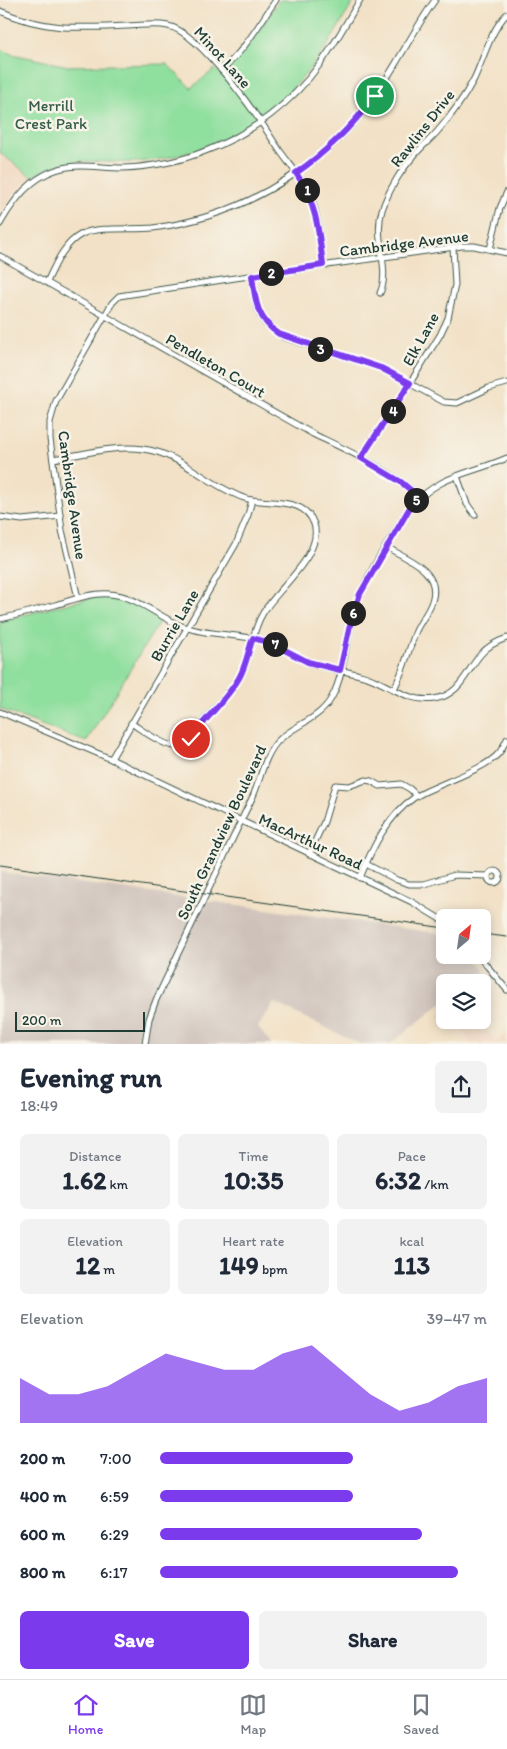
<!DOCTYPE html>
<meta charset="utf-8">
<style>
body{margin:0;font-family:Itim,sans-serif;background:#f2f2f3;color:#1f2937;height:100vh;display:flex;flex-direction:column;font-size:19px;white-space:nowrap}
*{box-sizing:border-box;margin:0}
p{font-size:16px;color:#747a83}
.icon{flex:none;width:28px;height:28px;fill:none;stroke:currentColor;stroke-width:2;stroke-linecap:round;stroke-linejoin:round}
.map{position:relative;height:1044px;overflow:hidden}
.sheet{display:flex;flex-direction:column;background:#fff;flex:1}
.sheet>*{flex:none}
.needle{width:32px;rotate:29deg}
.fabs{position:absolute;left:436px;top:909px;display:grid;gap:10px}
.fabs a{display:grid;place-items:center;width:55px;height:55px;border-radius:8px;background:#fff;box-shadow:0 2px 12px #0003;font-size:25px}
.scale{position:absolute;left:15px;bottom:12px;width:130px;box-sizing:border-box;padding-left:5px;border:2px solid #1f3d34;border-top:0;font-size:14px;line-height:18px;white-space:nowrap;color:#1f3d34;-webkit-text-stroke:4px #f7f3e8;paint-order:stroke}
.pin{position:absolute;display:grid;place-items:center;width:42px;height:42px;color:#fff;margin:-21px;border:2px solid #fff;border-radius:50%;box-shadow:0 1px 5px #0007}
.km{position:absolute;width:25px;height:25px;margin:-12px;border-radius:50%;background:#222;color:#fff;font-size:14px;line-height:25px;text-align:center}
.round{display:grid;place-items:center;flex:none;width:52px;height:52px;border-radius:8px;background:#f2f2f3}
.headline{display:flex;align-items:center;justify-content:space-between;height:85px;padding:0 20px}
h1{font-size:28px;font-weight:800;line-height:38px}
.stats{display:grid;grid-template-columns:repeat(3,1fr);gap:8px;height:85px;padding:5px 20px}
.stats div{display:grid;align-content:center;border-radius:8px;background:#f2f2f3;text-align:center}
.stats b{font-size:25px;font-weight:800}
.stats small{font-size:14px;font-weight:400}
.stats p{font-size:14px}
.chart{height:140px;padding:10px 20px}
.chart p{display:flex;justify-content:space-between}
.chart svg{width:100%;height:90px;margin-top:5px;fill:#7c3aed;opacity:.7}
.action{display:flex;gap:10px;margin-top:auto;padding:10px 20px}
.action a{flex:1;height:58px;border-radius:8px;background:#7c3aed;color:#fff;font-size:20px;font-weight:800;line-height:58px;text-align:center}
.action a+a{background:#f2f2f3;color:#1f2937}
ul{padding:0 20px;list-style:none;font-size:16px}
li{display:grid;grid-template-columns:80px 60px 1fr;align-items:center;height:38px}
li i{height:12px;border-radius:6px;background:#7c3aed}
.tab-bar{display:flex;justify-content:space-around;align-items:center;height:70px;border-top:1px solid #e0e1e3;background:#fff;font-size:14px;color:#747a83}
.tab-bar a{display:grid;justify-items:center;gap:2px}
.tab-bar .current{color:#7c3aed}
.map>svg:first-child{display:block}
</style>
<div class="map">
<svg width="507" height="1044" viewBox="0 0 507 1044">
<rect width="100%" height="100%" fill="#f7f3e8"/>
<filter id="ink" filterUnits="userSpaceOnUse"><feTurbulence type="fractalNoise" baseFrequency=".02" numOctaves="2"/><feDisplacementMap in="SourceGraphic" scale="10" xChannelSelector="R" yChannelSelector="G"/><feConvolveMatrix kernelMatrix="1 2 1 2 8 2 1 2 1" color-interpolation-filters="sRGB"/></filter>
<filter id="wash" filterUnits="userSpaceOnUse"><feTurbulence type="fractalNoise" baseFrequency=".0096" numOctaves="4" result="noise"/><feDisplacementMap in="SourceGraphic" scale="20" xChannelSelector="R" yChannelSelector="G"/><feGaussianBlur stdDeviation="1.12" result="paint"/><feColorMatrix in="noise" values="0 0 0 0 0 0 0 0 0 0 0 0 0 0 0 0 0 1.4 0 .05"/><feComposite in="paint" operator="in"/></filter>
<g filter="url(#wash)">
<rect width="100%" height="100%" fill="#f2e1c6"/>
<g fill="#f1d5bd">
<path d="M0 153 32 177 16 190 0 214Z"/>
<path d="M455 1020H479L496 1042 507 1034V1044H472Z"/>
</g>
<path fill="#cec1ba" d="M0 872 445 934V955H473L485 970 470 982H445V1001L390 1044H360L274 1003 258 1027 271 1044H0Z"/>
<g fill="#8fdf9e" stroke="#578e69">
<path d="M280 0H355C342 20 331 42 316 61 274 118 207 158 135 162 95 164 68 154 32 177L0 153V49L12 54 68 66 167 64 191 88 215 69 221 75 245 50Z"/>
<path d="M102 595C125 596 142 607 161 619L86 742 0 709V621Z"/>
</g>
</g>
<g filter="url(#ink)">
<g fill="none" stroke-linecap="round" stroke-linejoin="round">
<g stroke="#3f564a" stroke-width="7">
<g id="minor">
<path d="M0 11C46 31 78 28 126 26 140 26 154 23 168 26 201 32 261 121 280 151 290 165 303 179 310 195 319 217 320 242 323 265"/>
<path d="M221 70C244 52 259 24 276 0"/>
<path d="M0 224C18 192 41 166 81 166 95 166 109 168 123 168 152 167 181 161 208 150 252 133 292 103 320 64 335 44 347 21 360 0"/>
<path d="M490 249 500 208 507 192"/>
<path d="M0 256 313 434C344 449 396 472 419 497"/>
<path d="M252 276 256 304 260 315 266 324 283 337 381 368 444 402 457 403 489 388 507 383"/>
<path d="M47 282C55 265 64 243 82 234 98 226 133 230 153 228 201 222 247 205 287 179 325 155 357 124 381 87 400 59 415 28 435 0"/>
<path d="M380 293C391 269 373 239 382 210 388 192 400 171 413 157 420 148 429 141 437 132 451 116 464 98 474 79 484 58 490 31 507 14"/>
<path d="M361 458 410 383 440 335 448 318 455 285 453 247"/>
<path d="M53 459C80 455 115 445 143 449 180 453 209 486 244 498 267 506 304 495 314 524 324 554 276 590 263 613 251 632 251 657 240 677 231 693 216 706 204 720 199 727 195 736 188 742 184 745 180 746 174 746 162 745 142 730 131 723"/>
<path d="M457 476 467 504 475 515"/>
<path d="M0 517 22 520 61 516"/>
<path d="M386 547C408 559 444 572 431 604 427 614 420 622 416 631 408 651 404 670 394 689"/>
<path d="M78 598 62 530 50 439V422L56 401 112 303 119 296 235 278 462 246H474L507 253"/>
<path d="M0 619C18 615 37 610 55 605 73 600 92 592 110 594 137 596 158 617 182 626 208 636 234 633 260 640 278 644 292 655 308 662 327 669 348 671 367 677 390 685 409 703 434 699 461 695 466 671 481 654 488 646 498 641 507 638"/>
<path d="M0 712 111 759 412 902 445 922"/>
<path d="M111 759 236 544 248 515 252 500"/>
<path d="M309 854 324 822 335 785 349 786 366 780 371 781 380 786 401 784 410 789 417 796"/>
<path d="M366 864 397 880 409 884H424L455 875 488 876"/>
<circle cx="494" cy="877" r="6"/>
<path d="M360 878C372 848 388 815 415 797 437 784 485 770 499 753 502 749 505 743 507 739"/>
<path d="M478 955 507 990"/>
<path d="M145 1044 149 1019 156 1000 241 821C245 812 250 803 254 794 261 777 264 757 277 742 294 724 320 720 332 697 345 673 346 636 355 609 366 573 390 541 409 509 439 474 468 475 507 458"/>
</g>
</g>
<use href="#minor" stroke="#fff" stroke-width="5"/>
<g stroke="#1f3d34" stroke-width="1">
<path d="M0 865 445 928"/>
<path d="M482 934 507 937"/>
</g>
</g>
</g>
<g fill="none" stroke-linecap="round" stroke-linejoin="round" filter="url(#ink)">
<g stroke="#fff" stroke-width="10">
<path id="route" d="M191 739C205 717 226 701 239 678 246 666 248 651 253 638L273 644 308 662 340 670 351 621 360 594 409 509 419 497 401 482 361 458 410 383 381 368 279 334C257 320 255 300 252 276L323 265C319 232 316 201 296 173 327 152 352 126 375 96"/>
</g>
<use href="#route" stroke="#7c3aed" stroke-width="6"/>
</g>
<g text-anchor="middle" stroke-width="5" stroke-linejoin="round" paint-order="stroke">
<g font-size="16" fill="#1f3d34" stroke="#f7f3e8">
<text transform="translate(223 57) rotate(48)" y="6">Minot Lane</text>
<text transform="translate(422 128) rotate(-52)" y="6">Rawlins Drive</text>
<text transform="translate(404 243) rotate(-7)" y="6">Cambridge Avenue</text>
<text transform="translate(420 339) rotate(-61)" y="6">Elk Lane</text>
<text transform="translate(216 365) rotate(30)" y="6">Pendleton Court</text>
<text transform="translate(73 495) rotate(82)" y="6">Cambridge Avenue</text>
<text transform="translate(174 625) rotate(-60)" y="6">Burrie Lane</text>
<text transform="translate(221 832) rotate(-65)" y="6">South Grandview Boulevard</text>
<text transform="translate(311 841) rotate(25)" y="6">MacArthur Road</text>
</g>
<g font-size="16" fill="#355d49" stroke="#f7f3e8">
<text x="51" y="111">Merrill<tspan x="51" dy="18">Crest Park</tspan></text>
</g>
</g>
</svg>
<div class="fabs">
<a><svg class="needle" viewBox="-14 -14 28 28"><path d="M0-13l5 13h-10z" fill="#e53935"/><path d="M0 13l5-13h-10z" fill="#747a83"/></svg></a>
<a><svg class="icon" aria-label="layers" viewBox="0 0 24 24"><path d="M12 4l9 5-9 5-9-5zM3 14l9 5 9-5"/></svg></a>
</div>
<div class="scale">200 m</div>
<div class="pin" style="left:375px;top:96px;background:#1e9e55"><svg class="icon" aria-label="arrive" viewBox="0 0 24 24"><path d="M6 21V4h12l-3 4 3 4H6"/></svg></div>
<div class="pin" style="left:191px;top:739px;background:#d93025"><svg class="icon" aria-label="check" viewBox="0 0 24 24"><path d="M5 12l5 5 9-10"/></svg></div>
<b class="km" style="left:307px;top:190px">1</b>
<b class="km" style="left:271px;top:273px">2</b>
<b class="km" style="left:320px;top:349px">3</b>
<b class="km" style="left:393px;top:411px">4</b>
<b class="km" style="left:416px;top:500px">5</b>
<b class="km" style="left:353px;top:613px">6</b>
<b class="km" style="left:275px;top:644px">7</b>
</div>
<section class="sheet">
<div class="headline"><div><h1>Evening run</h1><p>18:49</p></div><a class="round"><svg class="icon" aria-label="share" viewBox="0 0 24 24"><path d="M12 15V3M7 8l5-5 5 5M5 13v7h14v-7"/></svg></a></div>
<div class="stats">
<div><p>Distance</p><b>1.62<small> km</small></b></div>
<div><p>Time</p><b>10:35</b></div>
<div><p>Pace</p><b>6:32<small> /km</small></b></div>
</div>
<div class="stats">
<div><p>Elevation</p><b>12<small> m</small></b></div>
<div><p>Heart rate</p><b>149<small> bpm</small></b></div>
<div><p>kcal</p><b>113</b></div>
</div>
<div class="chart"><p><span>Elevation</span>39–47 m</p>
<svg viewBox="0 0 160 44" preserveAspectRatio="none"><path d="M0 44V22L10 30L20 30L30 26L40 18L50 10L60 14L70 18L80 18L90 10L100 6L110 18L120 30L130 38L140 34L150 26L160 22V44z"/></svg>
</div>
<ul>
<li><b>200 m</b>7:00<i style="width:59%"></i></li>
<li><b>400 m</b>6:59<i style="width:59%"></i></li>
<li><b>600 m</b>6:29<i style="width:80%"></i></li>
<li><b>800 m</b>6:17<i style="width:91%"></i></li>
</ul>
<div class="action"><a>Save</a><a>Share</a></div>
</section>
<nav class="tab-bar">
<a class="current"><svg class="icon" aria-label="home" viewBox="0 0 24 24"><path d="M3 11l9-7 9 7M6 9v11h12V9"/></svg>Home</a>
<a><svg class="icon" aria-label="map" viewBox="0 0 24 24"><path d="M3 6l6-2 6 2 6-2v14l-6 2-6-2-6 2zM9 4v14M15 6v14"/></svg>Map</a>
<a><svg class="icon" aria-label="saved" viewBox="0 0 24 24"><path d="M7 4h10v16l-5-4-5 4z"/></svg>Saved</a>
</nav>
